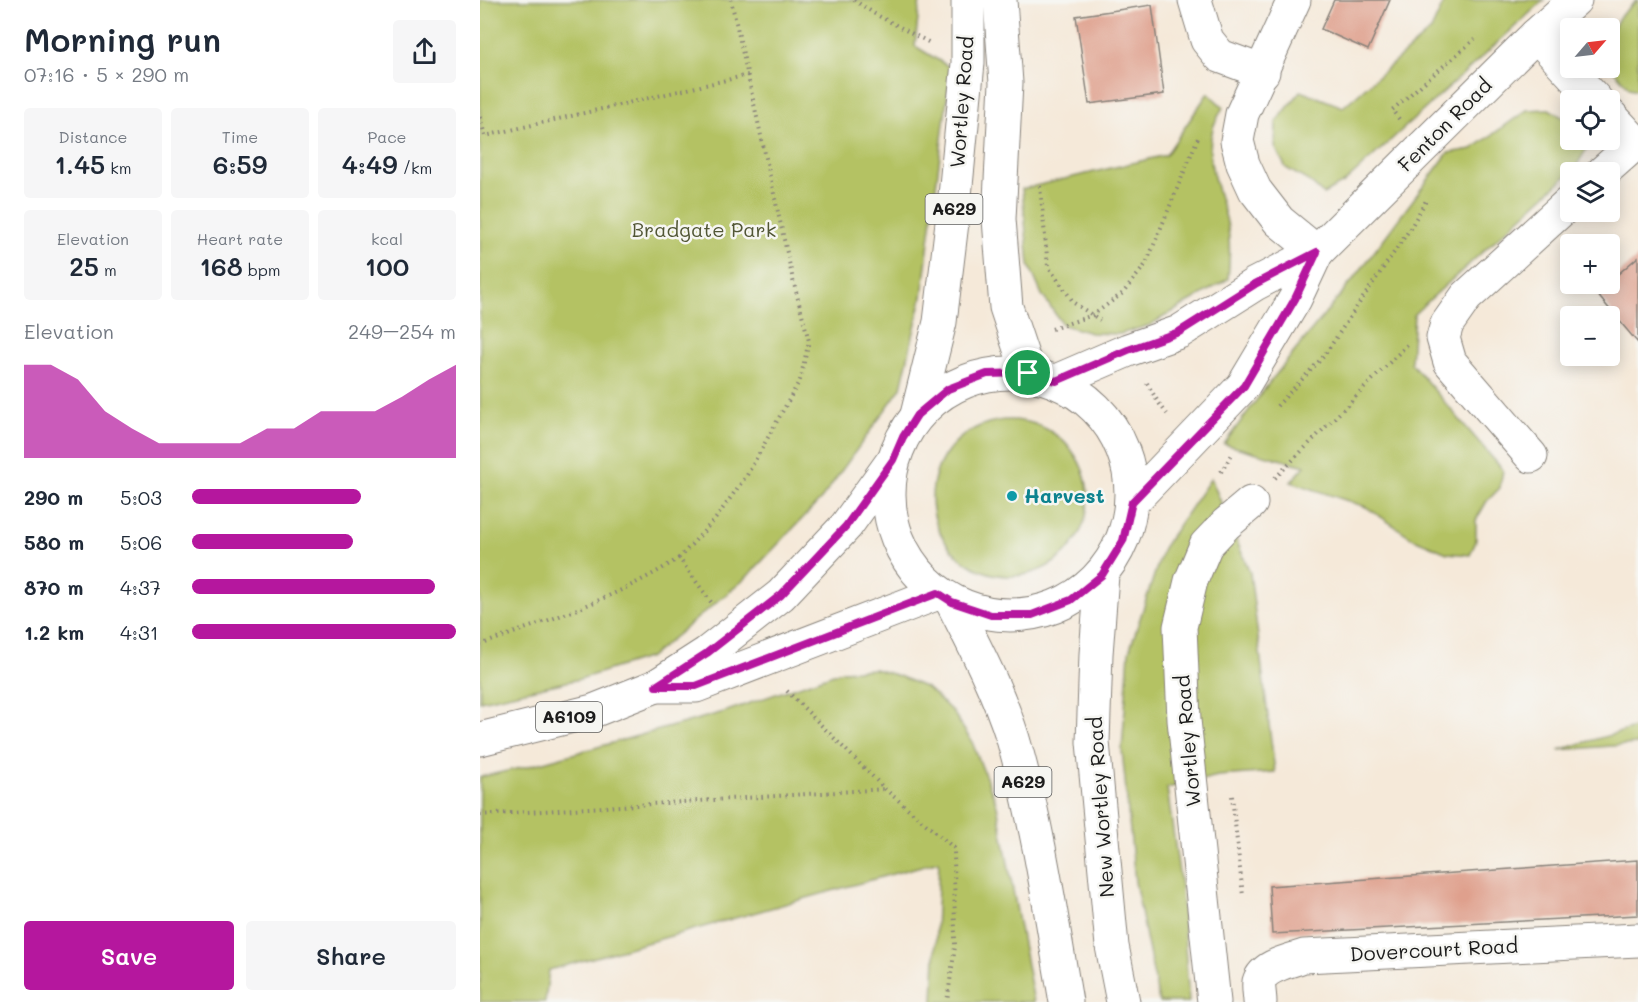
<!DOCTYPE html>
<meta charset="utf-8">
<style>
body{margin:0;font-family:Mali,sans-serif;background:#f6f6f7;color:#1f2937;height:100vh;display:flex;flex-direction:column;font-size:22px;white-space:nowrap}
*{box-sizing:border-box;margin:0}
p{font-size:20px;color:#747a83}
.icon{flex:none;width:33px;height:33px;fill:none;stroke:currentColor;stroke-width:2;stroke-linecap:round;stroke-linejoin:round}
.map{position:relative;flex:1;overflow:hidden}
.drawer{display:flex;flex-direction:column;background:#fff;width:480px}
.drawer>*{flex:none}
.needle{width:39px;rotate:62deg}
.tools{position:absolute;left:1080px;top:18px;display:grid;gap:12px}
.tools a{display:grid;place-items:center;width:60px;height:60px;border-radius:6px;background:#fff;box-shadow:0 3px 15px #0003;font-size:30px}
.pin{position:absolute;display:grid;place-items:center;width:51px;height:51px;color:#fff;margin:-26px;border:3px solid #fff;border-radius:50%;box-shadow:0 2px 6px #0007}
.round{display:grid;place-items:center;flex:none;width:63px;height:63px;border-radius:6px;background:#f6f6f7}
.summary{display:flex;align-items:center;justify-content:space-between;height:102px;padding:0 24px}
h1{font-size:33px;font-weight:600;line-height:45px}
.stats{display:grid;grid-template-columns:repeat(3,1fr);gap:9px;height:102px;padding:6px 24px}
.stats div{display:grid;align-content:center;border-radius:6px;background:#f6f6f7;text-align:center}
.stats b{font-size:26px;font-weight:600}
.stats small{font-size:16px;font-weight:400}
.stats p{font-size:16px}
.chart{height:168px;padding:12px 24px}
.chart p{display:flex;justify-content:space-between}
.chart svg{width:100%;height:108px;margin-top:6px;fill:#b5179e;opacity:.7}
.cta{display:flex;gap:12px;margin-top:auto;padding:12px 24px}
.cta a{flex:1;height:69px;border-radius:6px;background:#b5179e;color:#fff;font-size:24px;font-weight:600;line-height:69px;text-align:center}
.cta a+a{background:#f6f6f7;color:#1f2937}
ul{padding:0 24px;list-style:none;font-size:20px}
li{display:grid;grid-template-columns:96px 72px 1fr;align-items:center;height:45px}
li i{height:15px;border-radius:8px;background:#b5179e}
main{display:flex;flex:1;min-height:0}
.map>svg:first-child{display:block}
</style>
<main>
<section class="drawer">
<div class="summary"><div><h1>Morning run</h1><p>07:16 · 5 × 290 m</p></div><a class="round"><svg class="icon" aria-label="share" viewBox="0 0 24 24"><path d="M12 15V3M7 8l5-5 5 5M5 13v7h14v-7"/></svg></a></div>
<div class="stats">
<div><p>Distance</p><b>1.45<small> km</small></b></div>
<div><p>Time</p><b>6:59</b></div>
<div><p>Pace</p><b>4:49<small> /km</small></b></div>
</div>
<div class="stats">
<div><p>Elevation</p><b>25<small> m</small></b></div>
<div><p>Heart rate</p><b>168<small> bpm</small></b></div>
<div><p>kcal</p><b>100</b></div>
</div>
<div class="chart"><p><span>Elevation</span>249–254 m</p>
<svg viewBox="0 0 160 44" preserveAspectRatio="none"><path d="M0 44V6L10 6L20 12L30 25L40 32L50 38L60 38L70 38L80 38L90 32L100 32L110 25L120 25L130 25L140 19L150 12L160 6V44z"/></svg>
</div>
<ul>
<li><b>290 m</b>5:03<i style="width:64%"></i></li>
<li><b>580 m</b>5:06<i style="width:61%"></i></li>
<li><b>870 m</b>4:37<i style="width:92%"></i></li>
<li><b>1.2 km</b>4:31<i style="width:100%"></i></li>
</ul>
<div class="cta"><a>Save</a><a>Share</a></div>
</section>
<div class="map">
<svg width="1158" height="1002" viewBox="0 0 1158 1002">
<rect width="100%" height="100%" fill="#f6f6f2"/>
<filter id="ink" filterUnits="userSpaceOnUse"><feTurbulence type="fractalNoise" baseFrequency=".0167" numOctaves="2"/><feDisplacementMap in="SourceGraphic" scale="12" xChannelSelector="R" yChannelSelector="G"/><feConvolveMatrix kernelMatrix="1 2 1 2 8 2 1 2 1" color-interpolation-filters="sRGB"/></filter>
<filter id="wash" filterUnits="userSpaceOnUse"><feTurbulence type="fractalNoise" baseFrequency=".008" numOctaves="4" result="noise"/><feDisplacementMap in="SourceGraphic" scale="24" xChannelSelector="R" yChannelSelector="G"/><feGaussianBlur stdDeviation="1.35" result="paint"/><feColorMatrix in="noise" values="0 0 0 0 0 0 0 0 0 0 0 0 0 0 0 0 0 1.4 0 .05"/><feComposite in="paint" operator="in"/></filter>
<g filter="url(#wash)">
<rect width="100%" height="100%" fill="#f5e9d9"/>
<g fill="#b4c264" stroke="#686f40" stroke-width="1.5">
<path d="M0 0H440L435 46 471 68 442 297 421 388 342 498 265 579 170 657 100 679 0 701Z"/>
<path d="M965 0H1064L864 183 843 194 830 182 806 168 795 147 796 122 821 91 863 107 951 30Z"/>
<path d="M1157 0H1158V90L1149 88 1130 66V34L1140 16Z"/>
<path d="M728 93 743 107C740 114 735 121 733 128 724 160 738 188 746 218 751 238 750 259 748 279L670 325 640 334 611 333 583 325 562 295 549 265 542 189 686 155Z"/>
<path d="M1069 109 1087 120 1090 124V140H1103L1106 150 1095 168 934 314 931 363 1023 470 1020 488 1007 501 996 520V541L990 555 967 553 934 539 886 507 811 482 825 466 744 444 789 383 876 276 968 153 992 149 1047 110Z"/>
<circle cx="530" cy="498" r="78"/>
<path d="M731 478 770 573 795 772 738 776 687 788 701 887 709 1002H679L655 882 642 750 649 652 683 548Z"/>
<path d="M395 669 419 676 447 688 473 712 492 742 517 805 554 1002H453L459 861 69 970 65 1002H0V777L49 766 244 712 362 671Z"/>
<path d="M1158 727V744L1078 750Z"/>
</g>
<g id="blocks">
<g fill="#dfa08d">
<path d="M854 0H910L888 50 841 29Z"/>
<path d="M672 5 684 94 609 104 596 16Z"/>
<path d="M1158 257V343L1116 293 1126 284H1130V281Z"/>
<path d="M1158 860V915L792 934 789 886Z"/>
</g>
</g>
</g>
<g filter="url(#ink)">
<use href="#blocks" fill-opacity="0" stroke="#88827a" stroke-width="1.5"/>
<g fill="none" stroke-linecap="round" stroke-linejoin="round">
<g stroke="#88827a" stroke-width="35">
<g id="minor">
<path d="M715 0 727 40 740 56 783 72"/>
<path d="M814 0 762 114 757 141 763 164 775 190 799 221 837 252"/>
<path d="M1056 35 1116 100"/>
<path d="M1130 115 1156 143"/>
<path d="M1123 172 1158 141"/>
<path d="M576 381 648 350 699 332 775 284 837 252 1056 35 1095 0"/>
<path d="M1051 456 970 362 963 338 967 324 986 297 1090 202"/>
<path d="M652 502 763 386 815 299 837 252"/>
<path d="M734 1002 704 720 700 627 711 581 726 545 746 524 771 503"/>
<path d="M780 1002C780 996 778 988 779 982 784 965 810 961 824 956L1158 940"/>
</g>
</g>
<g stroke="#88827a" stroke-width="35">
<g id="major">
<path d="M520 0 526 83 519 219 526 307 548 373"/>
<circle cx="530" cy="494" r="121"/>
<path d="M437 415 460 322 474 206 488 63V0"/>
<path d="M622 575 616 654 613 742 632 946 643 1002"/>
<path d="M472 602C495 647 518 691 533 739 558 824 571 915 586 1002"/>
<path d="M178 686H216L458 593"/>
<path d="M0 739 113 711 176 686 227 653 301 595 366 526 412 462"/>
</g>
</g>
<g stroke="#88827a" stroke-width="4" stroke-dasharray="1.5 4.5" stroke-linecap="butt">
<path d="M374 0 395 14 452 44"/>
<path d="M0 117 5 136 268 75"/>
<path d="M919 119 912 110 995 39"/>
<path d="M560 186 568 266 594 303 620 320"/>
<path d="M572 329 613 315 643 293 666 264 718 138"/>
<path d="M667 383 678 402 687 414"/>
<path d="M797 406 844 356 880 302 928 232 947 199"/>
<path d="M741 472 753 453"/>
<path d="M795 478 927 345"/>
<path d="M231 602 199 558 236 518 267 475 320 380 329 341 313 280 251 0"/>
<path d="M0 645C68 620 138 598 199 558"/>
<path d="M307 691 405 789 474 848 475 947 467 1002"/>
<path d="M752 796 763 896"/>
<path d="M0 815 405 789"/>
</g>
<use href="#minor" stroke="#fff" stroke-width="33"/>
<use href="#major" stroke="#fff" stroke-width="33"/>
</g>
</g>
<g fill="none" stroke-linecap="round" stroke-linejoin="round" filter="url(#ink)">
<g stroke="#fff" stroke-width="12">
<path id="route" d="M837 252 815 299 764 386 652 502 643 541 622 575 591 600 552 615H511L472 602 458 593 216 686H176L227 653 301 595 366 526 413 460 423 437 437 415 468 389 507 374 548 373 576 381 648 350 699 332 775 284Z"/>
</g>
<use href="#route" stroke="#b5179e" stroke-width="8"/>
</g>
<circle fill="#0f9aa8" stroke="#f6f6f2" stroke-width="2" cx="532" cy="496" r="6"/>
<g text-anchor="middle" stroke-width="5" stroke-linejoin="round" paint-order="stroke">
<g fill="#f6f6f2" stroke="#5d5d5c" stroke-width="1.5">
<rect x="445.5" y="194" width="57" height="30" rx="4.5"/>
<rect x="56" y="702" width="66" height="30" rx="4.5"/>
<rect x="514.5" y="767" width="57" height="30" rx="4.5"/>
</g>
<g font-size="18" font-weight="bold" fill="#1c1c1c">
<text x="474" y="215">A629</text>
<text x="89" y="723">A6109</text>
<text x="543" y="788">A629</text>
</g>
<g font-size="20" fill="#1c1c1c" stroke="#f6f6f2">
<text transform="translate(482 102) rotate(-86)" y="7">Wortley Road</text>
<text transform="translate(965 125) rotate(-45)" y="7">Fenton Road</text>
<text transform="translate(708 741) rotate(-95)" y="7">Wortley Road</text>
<text transform="translate(621 807) rotate(-94)" y="7">New Wortley Road</text>
<text transform="translate(954 950) rotate(-3)" y="7">Dovercourt Road</text>
</g>
<g font-size="20" fill="#515635" stroke="#f6f6f2">
<text x="224" y="237">Bradgate Park</text>
</g>
<g font-size="20" font-weight="bold" fill="#0d838f" stroke="#f6f6f2" text-anchor="start">
<text x="544" y="503">Harvest</text>
</g>
</g>
</svg>
<div class="tools">
<a><svg class="needle" viewBox="-14 -14 28 28"><path d="M0-13l5 13h-10z" fill="#e53935"/><path d="M0 13l5-13h-10z" fill="#747a83"/></svg></a>
<a><svg class="icon" aria-label="locate" viewBox="0 0 24 24"><circle cx="12" cy="12" r="6"/><path d="M12 2v4M12 18v4M2 12h4M18 12h4"/></svg></a>
<a><svg class="icon" aria-label="layers" viewBox="0 0 24 24"><path d="M12 4l9 5-9 5-9-5zM3 14l9 5 9-5"/></svg></a>
<a>+</a>
<a>−</a>
</div>
<div class="pin" style="left:548px;top:373px;background:#1e9e55"><svg class="icon" aria-label="arrive" viewBox="0 0 24 24"><path d="M6 21V4h12l-3 4 3 4H6"/></svg></div>
</div>
</main>
